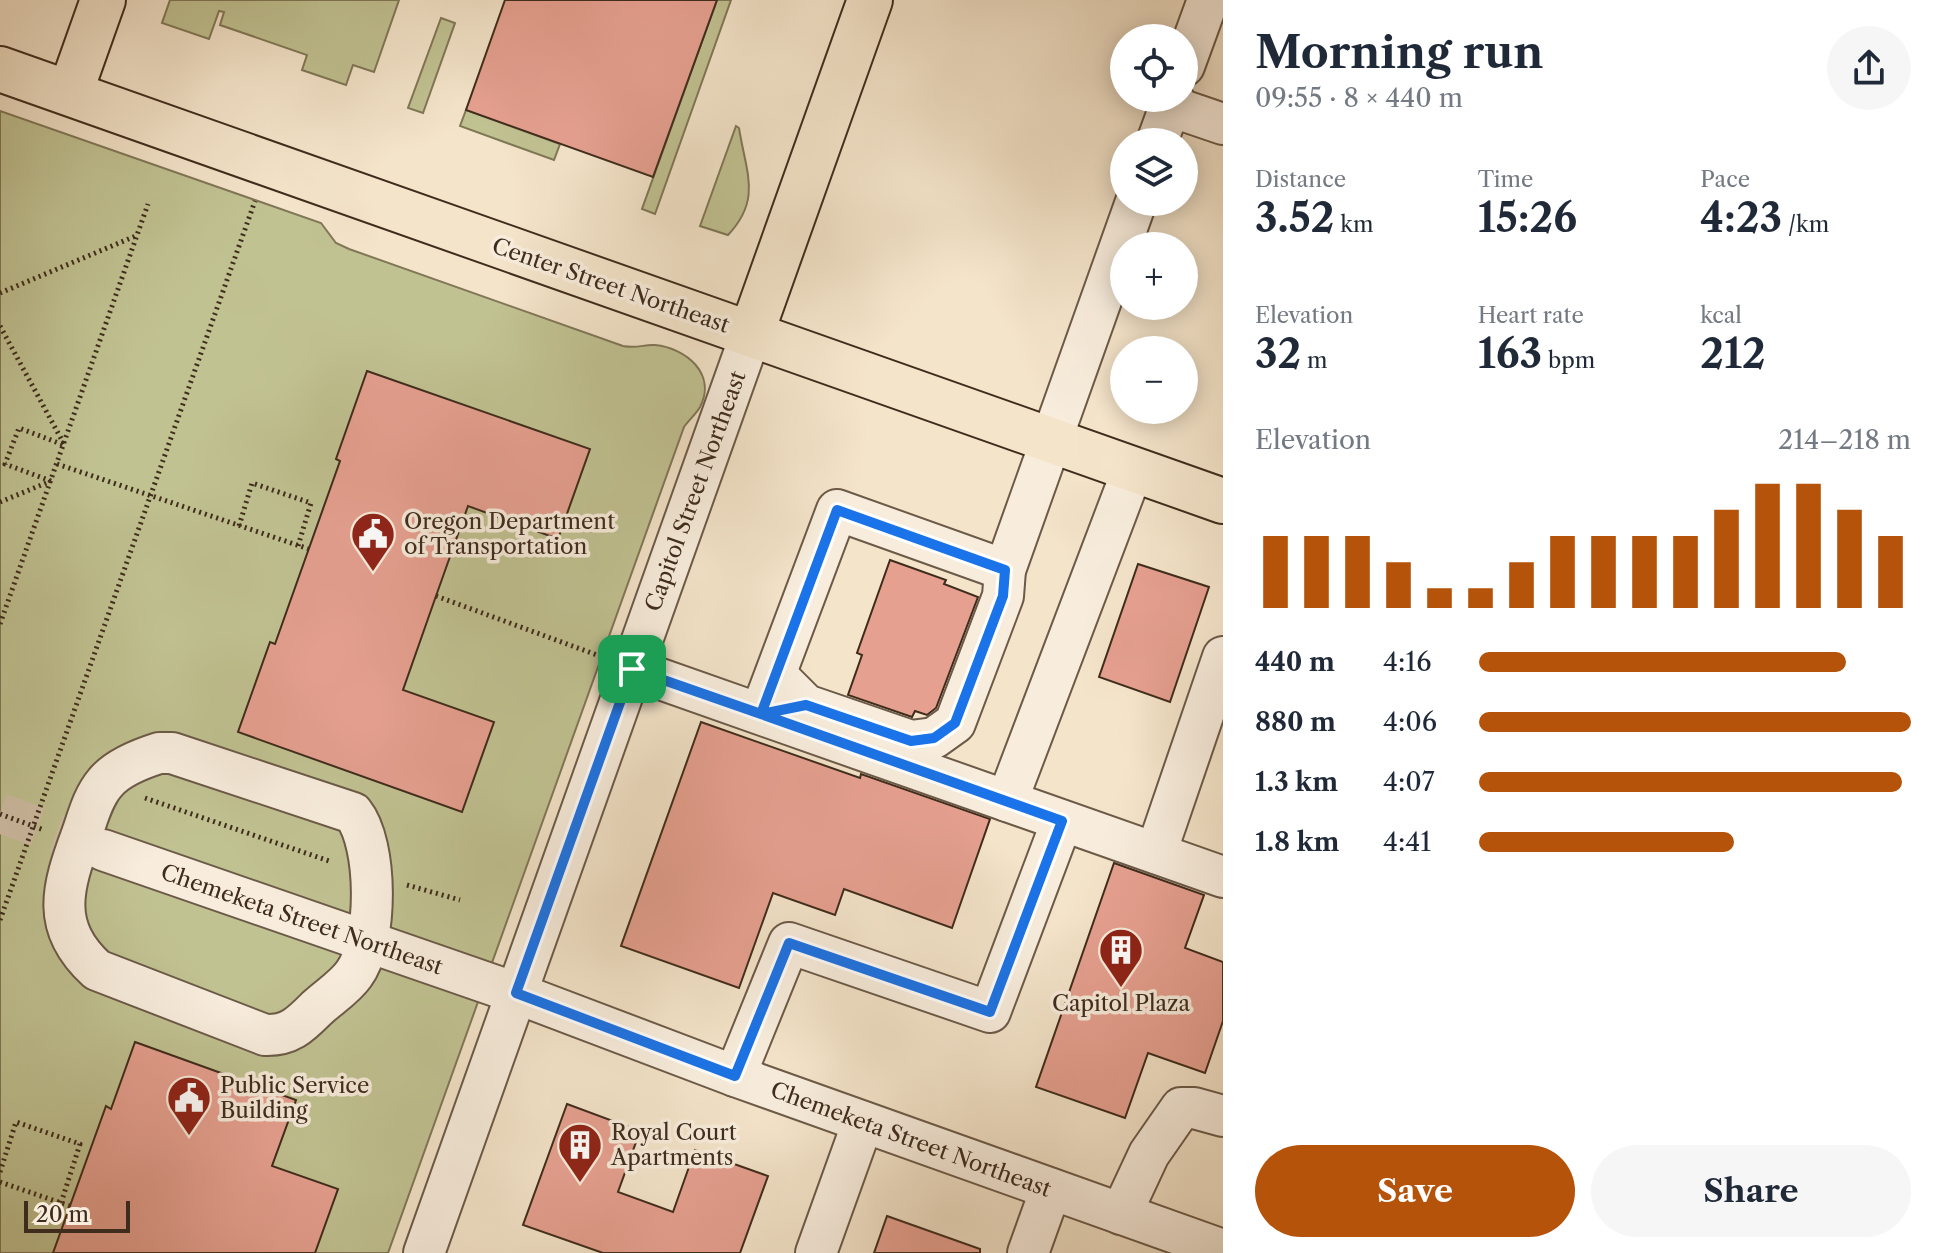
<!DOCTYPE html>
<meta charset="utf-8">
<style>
body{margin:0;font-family:"Libre Caslon Text",serif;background:#f6f6f7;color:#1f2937;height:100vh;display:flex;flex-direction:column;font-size:30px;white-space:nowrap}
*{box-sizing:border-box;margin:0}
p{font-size:26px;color:#747a83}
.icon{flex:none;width:44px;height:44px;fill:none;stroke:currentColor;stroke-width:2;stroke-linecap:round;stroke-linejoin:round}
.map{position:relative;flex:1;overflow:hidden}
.sheet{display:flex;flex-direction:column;background:#fff;width:720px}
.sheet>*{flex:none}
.buttons{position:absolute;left:1110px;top:24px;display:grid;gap:16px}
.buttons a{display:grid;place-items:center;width:88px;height:88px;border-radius:50%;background:#fff;box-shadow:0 4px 20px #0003;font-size:40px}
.scale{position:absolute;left:24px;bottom:20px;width:106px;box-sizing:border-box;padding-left:8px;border:4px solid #3f2c1c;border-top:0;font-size:22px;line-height:28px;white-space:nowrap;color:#3f2c1c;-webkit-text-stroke:6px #f8eddd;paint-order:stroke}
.pin{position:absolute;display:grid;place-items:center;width:68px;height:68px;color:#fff;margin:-34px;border-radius:16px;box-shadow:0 4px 12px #0006}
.round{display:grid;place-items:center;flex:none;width:84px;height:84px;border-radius:42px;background:#f6f6f7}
.summary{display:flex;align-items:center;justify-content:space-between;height:136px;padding:0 32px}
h1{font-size:44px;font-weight:800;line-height:60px}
.figures{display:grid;grid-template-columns:repeat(3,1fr);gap:12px;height:136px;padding:8px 32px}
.figures div{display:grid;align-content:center}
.figures b{font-size:40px;font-weight:800}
.figures small{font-size:22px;font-weight:400}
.figures p{font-size:22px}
.chart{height:224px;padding:16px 32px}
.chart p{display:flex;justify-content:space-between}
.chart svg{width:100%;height:144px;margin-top:8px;stroke:#b45309;stroke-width:6}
.button{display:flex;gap:16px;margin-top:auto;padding:16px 32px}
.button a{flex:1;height:92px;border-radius:48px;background:#b45309;color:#fff;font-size:32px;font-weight:800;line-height:92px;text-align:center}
.button a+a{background:#f6f6f7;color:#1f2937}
ul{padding:0 32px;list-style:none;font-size:26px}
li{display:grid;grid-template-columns:128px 96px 1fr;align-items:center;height:60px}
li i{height:20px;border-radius:10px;background:#b45309}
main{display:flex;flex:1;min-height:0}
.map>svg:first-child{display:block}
</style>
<main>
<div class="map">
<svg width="1223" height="1253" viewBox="0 0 1223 1253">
<rect width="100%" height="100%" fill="#f4e4ca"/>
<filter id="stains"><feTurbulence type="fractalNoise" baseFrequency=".0025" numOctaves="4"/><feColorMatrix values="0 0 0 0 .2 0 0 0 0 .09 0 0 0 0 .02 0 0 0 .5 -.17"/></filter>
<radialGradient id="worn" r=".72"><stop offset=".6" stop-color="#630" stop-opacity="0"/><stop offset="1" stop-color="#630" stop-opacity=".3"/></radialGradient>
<g fill="#c1c292" stroke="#807757" stroke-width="2">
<path d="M170 0H399L374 72 353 65 346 85 302 70 307 55 220 25 224 12 219 11 209 39 162 23Z"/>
<path d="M717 0H731L655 214 642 209Z"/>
<path d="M441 18 455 23 423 113 408 108Z"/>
<path d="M466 110 560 144 554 160 460 126Z"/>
<path d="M0 111 321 223 336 243 349 249 623 346C638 349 644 344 655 345 686 348 717 374 700 407 696 414 689 420 684 427L388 1253H0Z"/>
<path d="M736 126 739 128C746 173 762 199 728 235L700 226Z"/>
</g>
<g fill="#e6a090" stroke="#3f2c1c" stroke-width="2">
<path d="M505 0H717L653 177 466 110Z"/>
<path d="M367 371 590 449 558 539 468 506 436 596 403 690 494 722 462 812 238 732 270 642 275 644 340 461 336 459Z"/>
<path d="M890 560 946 580 944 584 978 597 936 708 927 715 915 711 912 717 848 695 862 655 857 653Z"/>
<path d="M1138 564 1209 587 1170 702 1099 677Z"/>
<path d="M701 722 860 778 861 774 990 819 952 928 844 889 835 915 773 893 739 988 621 946Z"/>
<path d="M1114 863 1204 895 1185 948 1223 962V1021L1205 1073 1148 1053 1125 1118 1036 1087Z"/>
<path d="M135 1042 296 1100 272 1166 338 1189 315 1253H53L106 1106 111 1109Z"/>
<path d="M567 1104 640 1131 618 1192 673 1212 695 1150 768 1176 740 1253H603L523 1225Z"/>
<path d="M887 1216 980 1249V1253H874Z"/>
</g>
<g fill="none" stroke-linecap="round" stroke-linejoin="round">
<path stroke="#d0bfa7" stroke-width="40" stroke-dasharray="40 20" stroke-linecap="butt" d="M0 813 103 850"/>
<g stroke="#6c5a48" stroke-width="44">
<g id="minor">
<path d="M1184 66 1208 0"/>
<path d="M1170 106 1223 124"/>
<path d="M1157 142 1173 98"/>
<path d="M632 669 1223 877"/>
<path d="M776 675 806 705 911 741 934 738 955 723 1003 596 1005 570 1136 202"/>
<path d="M766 699 837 510 1005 570"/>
<path d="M159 753H172L353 813C378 844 378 942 354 974 345 987 329 997 317 1008 301 1024 290 1036 265 1035L97 970C50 927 62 888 82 834 88 817 93 797 105 783 117 768 140 759 159 753Z"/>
<path d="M1007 801 1133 469"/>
<path d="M103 850 516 993 735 1076 1223 1250"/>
<path d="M1156 853 1223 657"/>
<path d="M735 1076 789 943 990 1012 1062 821"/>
<path d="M1121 1214 1149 1154 1181 1108H1194L1223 1116"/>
<path d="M424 1253 751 334"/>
<path d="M816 1253 863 1122"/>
<path d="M1028 1253 1051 1189"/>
</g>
</g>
<g stroke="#3f2c1c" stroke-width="48">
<g id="major">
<path d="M0 69 1223 501"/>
<path d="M70 93 103 0"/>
<path d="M751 334 870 0"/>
</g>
</g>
<g stroke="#3f2c1c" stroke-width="5" stroke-dasharray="2 4" stroke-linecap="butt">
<path d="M0 293 138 235"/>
<path d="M0 326 64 444"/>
<path d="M57 464 309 549"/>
<path d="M51 481 5 464 19 428 64 445"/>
<path d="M0 502 51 481"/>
<path d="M239 526 252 483 311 503 298 546"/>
<path d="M436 596 597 655"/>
<path d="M0 624 148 204"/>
<path d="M145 798 332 862"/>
<path d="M0 814 44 830"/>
<path d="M407 885 460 900"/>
<path d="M0 920 255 201"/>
<path d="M0 1172 16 1122 80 1144 61 1203"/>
<path d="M0 1182 70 1206"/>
</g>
<use href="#minor" stroke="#f8eddd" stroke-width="40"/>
<use href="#major" stroke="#f4e4ca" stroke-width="44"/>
</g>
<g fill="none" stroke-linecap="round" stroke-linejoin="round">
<g stroke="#fff" stroke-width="16">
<path id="route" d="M632 669 516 993 735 1076 789 943 990 1012 1062 821 761 714 806 705 911 741 934 738 955 723 1003 596 1005 570 837 510 761 714 632 669"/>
</g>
<use href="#route" stroke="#1a73e8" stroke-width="10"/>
</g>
<defs>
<g id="civic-pin" transform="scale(2.3)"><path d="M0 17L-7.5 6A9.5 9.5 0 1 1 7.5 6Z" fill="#8f2418" stroke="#f8eddd"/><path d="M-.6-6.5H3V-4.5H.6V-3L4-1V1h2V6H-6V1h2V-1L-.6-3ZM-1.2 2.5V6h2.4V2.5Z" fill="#fff"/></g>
<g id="building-pin" transform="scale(2.3)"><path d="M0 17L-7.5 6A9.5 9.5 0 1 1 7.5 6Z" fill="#8f2418" stroke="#f8eddd"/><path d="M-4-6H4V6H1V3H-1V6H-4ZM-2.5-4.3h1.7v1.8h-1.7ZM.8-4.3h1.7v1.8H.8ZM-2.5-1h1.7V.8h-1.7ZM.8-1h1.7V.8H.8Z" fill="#fff"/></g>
</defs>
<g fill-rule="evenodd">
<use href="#civic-pin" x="373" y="534"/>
<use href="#building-pin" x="1121" y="950"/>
<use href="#civic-pin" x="189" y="1098"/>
<use href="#building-pin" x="580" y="1145"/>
</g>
<g text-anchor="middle" stroke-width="7" stroke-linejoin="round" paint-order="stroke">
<g font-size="22" fill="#3f2c1c" stroke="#f8eddd">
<text transform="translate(611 285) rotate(19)" y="8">Center Street Northeast</text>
<text transform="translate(695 491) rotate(-70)" y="8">Capitol Street Northeast</text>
<text transform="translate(302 919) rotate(19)" y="8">Chemeketa Street Northeast</text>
<text transform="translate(911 1139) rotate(20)" y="8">Chemeketa Street Northeast</text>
</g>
<g font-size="22" fill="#3f2c1c" stroke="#f8eddd" text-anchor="start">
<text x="404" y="529">Oregon Department<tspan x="404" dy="25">of Transportation</tspan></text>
<text x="1121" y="1011" text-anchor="middle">Capitol Plaza</text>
<text x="220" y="1093">Public Service<tspan x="220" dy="25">Building</tspan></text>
<text x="611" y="1140">Royal Court<tspan x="611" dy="25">Apartments</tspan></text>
</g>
</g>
<rect width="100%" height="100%" filter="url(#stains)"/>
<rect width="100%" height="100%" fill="url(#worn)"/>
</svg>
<div class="buttons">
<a><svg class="icon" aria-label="locate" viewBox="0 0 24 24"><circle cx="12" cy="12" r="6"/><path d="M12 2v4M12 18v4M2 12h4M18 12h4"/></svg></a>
<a><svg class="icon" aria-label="layers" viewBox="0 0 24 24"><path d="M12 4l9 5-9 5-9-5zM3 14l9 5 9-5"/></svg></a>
<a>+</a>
<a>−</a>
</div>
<div class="scale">20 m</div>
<div class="pin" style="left:632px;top:669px;background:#1e9e55"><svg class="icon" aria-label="arrive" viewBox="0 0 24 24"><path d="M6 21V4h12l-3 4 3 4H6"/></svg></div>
</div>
<section class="sheet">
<div class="summary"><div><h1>Morning run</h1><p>09:55 · 8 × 440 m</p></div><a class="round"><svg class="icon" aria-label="share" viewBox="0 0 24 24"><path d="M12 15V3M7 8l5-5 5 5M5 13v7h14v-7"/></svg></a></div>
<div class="figures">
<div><p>Distance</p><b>3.52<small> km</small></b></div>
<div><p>Time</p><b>15:26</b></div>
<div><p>Pace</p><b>4:23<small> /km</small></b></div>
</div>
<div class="figures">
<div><p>Elevation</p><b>32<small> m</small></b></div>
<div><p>Heart rate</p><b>163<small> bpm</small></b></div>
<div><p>kcal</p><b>212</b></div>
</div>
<div class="chart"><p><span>Elevation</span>214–218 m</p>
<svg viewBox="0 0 160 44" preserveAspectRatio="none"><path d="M5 44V22M15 44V22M25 44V22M35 44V30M45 44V38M55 44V38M65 44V30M75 44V22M85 44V22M95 44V22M105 44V22M115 44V14M125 44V6M135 44V6M145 44V14M155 44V22"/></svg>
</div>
<ul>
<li><b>440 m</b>4:16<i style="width:85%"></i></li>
<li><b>880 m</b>4:06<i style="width:100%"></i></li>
<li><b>1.3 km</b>4:07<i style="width:98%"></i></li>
<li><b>1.8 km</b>4:41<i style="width:59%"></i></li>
</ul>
<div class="button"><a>Save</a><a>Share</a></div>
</section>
</main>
